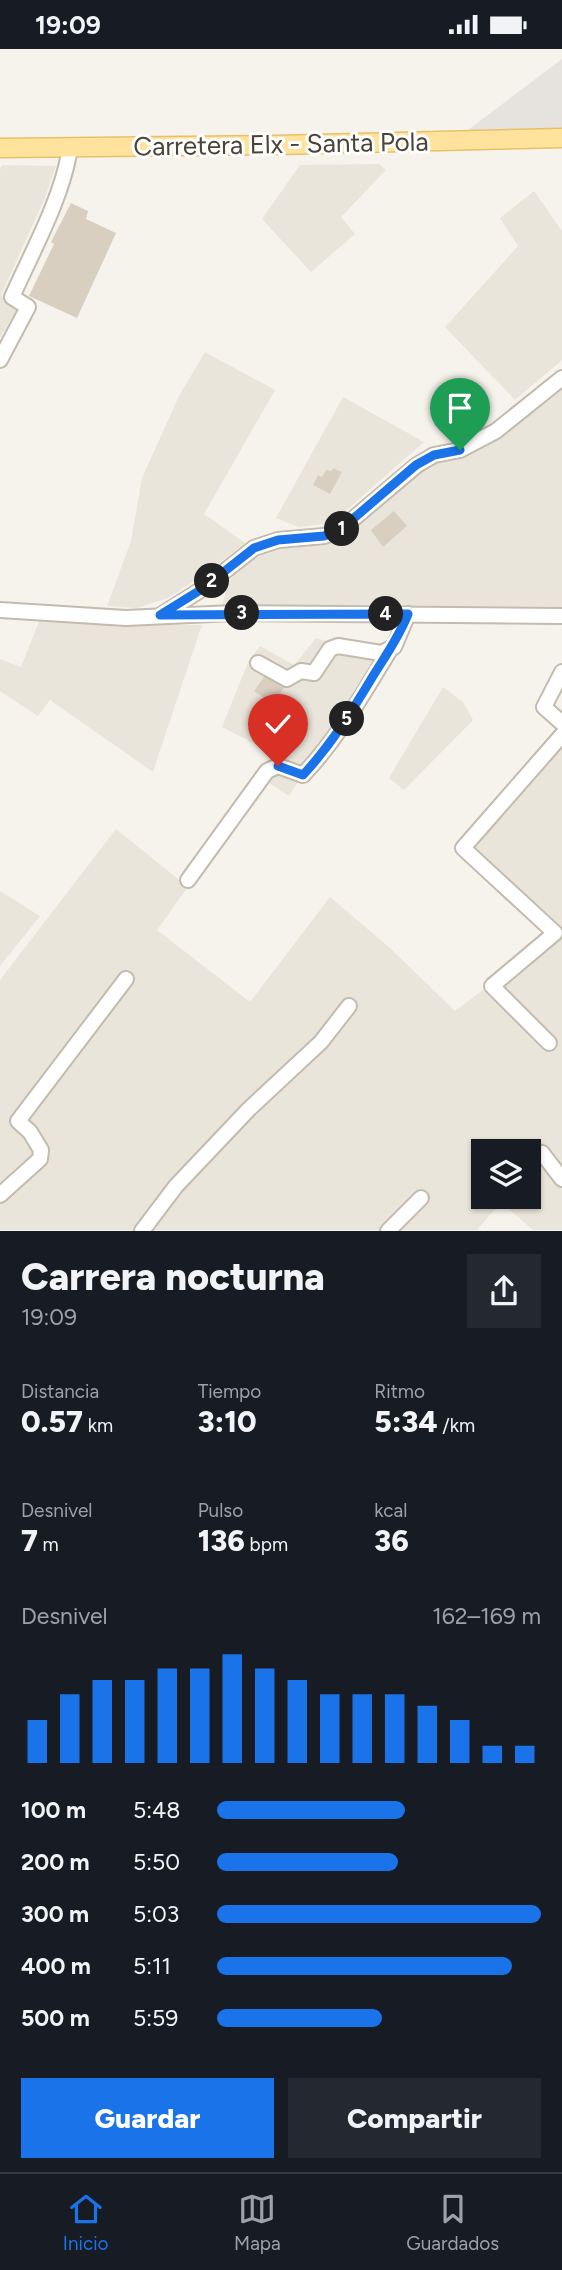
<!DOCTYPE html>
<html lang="es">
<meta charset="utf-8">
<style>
body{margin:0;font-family:Figtree,sans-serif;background:#242831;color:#f1f3f6;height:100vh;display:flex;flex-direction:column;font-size:26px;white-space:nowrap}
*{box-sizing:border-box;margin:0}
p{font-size:23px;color:#9ea1a6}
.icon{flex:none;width:38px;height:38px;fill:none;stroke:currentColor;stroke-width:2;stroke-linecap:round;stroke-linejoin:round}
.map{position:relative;height:1182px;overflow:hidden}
.panel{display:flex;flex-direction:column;background:#171b24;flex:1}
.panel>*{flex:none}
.tools{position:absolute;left:471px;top:1090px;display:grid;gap:14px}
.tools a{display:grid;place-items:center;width:70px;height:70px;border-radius:0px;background:#171b24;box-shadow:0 2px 5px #0004;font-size:35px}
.pin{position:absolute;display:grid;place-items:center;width:60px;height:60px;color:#fff;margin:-72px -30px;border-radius:50% 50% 50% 0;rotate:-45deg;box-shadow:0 0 7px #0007}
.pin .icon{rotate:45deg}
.km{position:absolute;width:35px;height:35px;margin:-18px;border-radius:50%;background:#222;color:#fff;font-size:19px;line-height:35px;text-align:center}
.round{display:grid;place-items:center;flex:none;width:74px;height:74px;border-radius:0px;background:#242831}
.overview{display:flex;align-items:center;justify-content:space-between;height:119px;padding:0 21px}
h1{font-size:38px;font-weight:800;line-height:52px}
.metrics{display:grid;grid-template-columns:repeat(3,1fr);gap:10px;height:119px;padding:7px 21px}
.metrics div{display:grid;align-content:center}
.metrics b{font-size:30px;font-weight:800}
.metrics small{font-size:19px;font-weight:400}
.metrics p{font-size:19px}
.chart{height:196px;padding:14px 21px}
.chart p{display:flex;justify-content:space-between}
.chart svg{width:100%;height:126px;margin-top:7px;stroke:#1a73e8;stroke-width:6}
.primary-button{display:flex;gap:14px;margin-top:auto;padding:14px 21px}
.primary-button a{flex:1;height:80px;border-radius:0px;background:#1a73e8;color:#fff;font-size:28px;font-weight:800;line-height:80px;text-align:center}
.primary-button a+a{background:#242831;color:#f1f3f6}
ul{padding:0 21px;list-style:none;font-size:23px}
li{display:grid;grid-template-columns:112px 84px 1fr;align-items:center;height:52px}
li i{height:18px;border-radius:9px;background:#1a73e8}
.status{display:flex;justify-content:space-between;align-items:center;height:49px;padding:0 35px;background:#171b24;direction:ltr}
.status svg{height:19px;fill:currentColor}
.dock{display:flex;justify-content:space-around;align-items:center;height:98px;border-top:2px solid #363941;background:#171b24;font-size:19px;color:#9ea1a6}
.dock a{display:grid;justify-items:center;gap:4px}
.dock .on{color:#1a73e8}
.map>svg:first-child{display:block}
</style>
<div class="status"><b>19:09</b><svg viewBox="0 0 49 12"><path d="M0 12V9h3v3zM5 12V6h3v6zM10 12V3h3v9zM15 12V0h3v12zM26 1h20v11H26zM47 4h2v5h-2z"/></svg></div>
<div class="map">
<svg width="562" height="1182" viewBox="0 0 562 1182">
<rect width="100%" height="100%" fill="#f6f3ec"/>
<g fill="#eae5da" fill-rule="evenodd">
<path d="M379 115 386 121 341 168 355 185 311 223 262 170 300 116Z"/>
<path d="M3 116 56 117 44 151 1 246 17 260 0 289V120Z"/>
<path d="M534 142 562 182V311L515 351 445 278 518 197 500 169Z"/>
<path d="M205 303 275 341 204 465 245 494 203 526 168 549 137 559 107 557 131 492 142 429 179 347Z"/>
<path d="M562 339V558L353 556 222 557 229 532 253 508 287 496 340 491 428 415 470 402 508 382Z"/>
<path d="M343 348 424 393 332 474 299 478 276 469Z"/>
<path d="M40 570 125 576H202L153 723 50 651 38 667 0 642V610L21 618Z"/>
<path d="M316 589 379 609 289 747 269 734 278 707 222 678 249 611 260 597 294 616Z"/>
<path d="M443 638 463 653 473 671 404 741 389 729Z"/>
<path d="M562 694V1181H533L501 1153 477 1181H0V931L116 780 188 838 157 881 250 953 330 848 390 899 455 962 559 883 472 799ZM483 1102H528V1148H483Z"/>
<path d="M0 842 40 867 0 917Z"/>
</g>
<path fill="#e6e2dd" d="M562 10V81H468Z"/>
<g fill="#d8cfc1">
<path d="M71 154 88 162 86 170 116 184 77 269 29 247 54 195 51 193Z"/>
<path d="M333 419 342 423 330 445 313 436 318 426 322 428 326 421 332 422Z"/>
<path d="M394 462 407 477 383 498 371 481Z"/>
<path d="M267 624 286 635 274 655 254 642Z"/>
</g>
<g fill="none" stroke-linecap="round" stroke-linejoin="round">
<g stroke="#c2bbae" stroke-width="18">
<g id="minor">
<path d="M0 311 28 258 12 248C32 203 60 153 69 105"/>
<path d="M0 561 126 569 233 564 562 567"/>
<path d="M161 566 202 540 254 499 278 491 324 487 340 481 417 416 434 406 460 401 496 382 562 329"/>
<path d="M258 614 287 630 301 622 314 624 330 600 338 597 381 604 394 598 408 565"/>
<path d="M562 623 544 658 562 674"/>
<path d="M188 831 267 722 278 717 303 726C339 688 364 643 391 599"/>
<path d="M549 994 492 937 555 884 463 799 562 686"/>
<path d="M542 1104 562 1130"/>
<path d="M0 1146 40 1110 41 1101 30 1083 18 1072 126 930"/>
<path d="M142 1182 176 1137 249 1060 321 993 349 957"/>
<path d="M388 1182 421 1149"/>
</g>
</g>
<g stroke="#e6c16a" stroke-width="21">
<path id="major" d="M0 99 277 96 562 89"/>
</g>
<use href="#minor" stroke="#fff" stroke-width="14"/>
<use href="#major" stroke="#ffe39c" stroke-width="18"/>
</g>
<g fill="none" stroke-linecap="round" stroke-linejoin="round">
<g stroke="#fff" stroke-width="14">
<path id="route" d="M278 717 303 726C331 696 352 662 373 627 386 606 399 588 408 565L160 566 202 540 254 499 278 491 324 487 340 481 416 416 434 406 460 401"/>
</g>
<use href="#route" stroke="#1a73e8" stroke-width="9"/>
</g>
<g text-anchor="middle" stroke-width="6" stroke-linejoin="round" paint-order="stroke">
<g font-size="26" fill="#4b4439" stroke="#fff">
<text transform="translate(281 95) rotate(-1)" y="9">Carretera Elx - Santa Pola</text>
</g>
</g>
</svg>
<div class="tools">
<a><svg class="icon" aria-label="layers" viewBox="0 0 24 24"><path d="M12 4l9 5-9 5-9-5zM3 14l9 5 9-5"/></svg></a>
</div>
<div class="pin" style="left:460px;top:401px;background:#1e9e55"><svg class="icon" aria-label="arrive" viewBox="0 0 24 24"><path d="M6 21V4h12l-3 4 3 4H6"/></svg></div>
<div class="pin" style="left:278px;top:717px;background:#d93025"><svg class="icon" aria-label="check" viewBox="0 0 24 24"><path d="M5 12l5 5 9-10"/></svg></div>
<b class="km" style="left:342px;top:480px">1</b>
<b class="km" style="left:212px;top:532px">2</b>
<b class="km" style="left:242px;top:564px">3</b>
<b class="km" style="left:386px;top:565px">4</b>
<b class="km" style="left:347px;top:670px">5</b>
</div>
<section class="panel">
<div class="overview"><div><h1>Carrera nocturna</h1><p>19:09</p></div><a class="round"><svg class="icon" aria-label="share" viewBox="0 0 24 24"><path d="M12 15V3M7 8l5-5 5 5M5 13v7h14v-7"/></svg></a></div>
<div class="metrics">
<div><p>Distancia</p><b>0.57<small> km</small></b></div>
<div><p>Tiempo</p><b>3:10</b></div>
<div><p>Ritmo</p><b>5:34<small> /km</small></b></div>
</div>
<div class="metrics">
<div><p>Desnivel</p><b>7<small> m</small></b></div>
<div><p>Pulso</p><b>136<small> bpm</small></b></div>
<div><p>kcal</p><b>36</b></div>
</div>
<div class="chart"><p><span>Desnivel</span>162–169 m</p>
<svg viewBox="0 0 160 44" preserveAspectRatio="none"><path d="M5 44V29M15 44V20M25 44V15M35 44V15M45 44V11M55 44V11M65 44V6M75 44V11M85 44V15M95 44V20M105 44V20M115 44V20M125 44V24M135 44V29M145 44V38M155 44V38"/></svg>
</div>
<ul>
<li><b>100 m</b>5:48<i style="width:58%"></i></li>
<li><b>200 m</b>5:50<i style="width:56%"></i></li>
<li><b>300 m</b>5:03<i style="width:100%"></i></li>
<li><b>400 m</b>5:11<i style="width:91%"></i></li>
<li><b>500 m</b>5:59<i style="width:51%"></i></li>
</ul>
<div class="primary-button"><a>Guardar</a><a>Compartir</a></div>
</section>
<nav class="dock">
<a class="on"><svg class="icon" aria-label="home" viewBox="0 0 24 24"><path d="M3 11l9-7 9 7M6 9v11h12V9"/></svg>Inicio</a>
<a><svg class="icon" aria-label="map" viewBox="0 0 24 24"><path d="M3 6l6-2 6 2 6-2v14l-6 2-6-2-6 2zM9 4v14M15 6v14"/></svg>Mapa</a>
<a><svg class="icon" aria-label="saved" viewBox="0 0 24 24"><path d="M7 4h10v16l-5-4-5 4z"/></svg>Guardados</a>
</nav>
